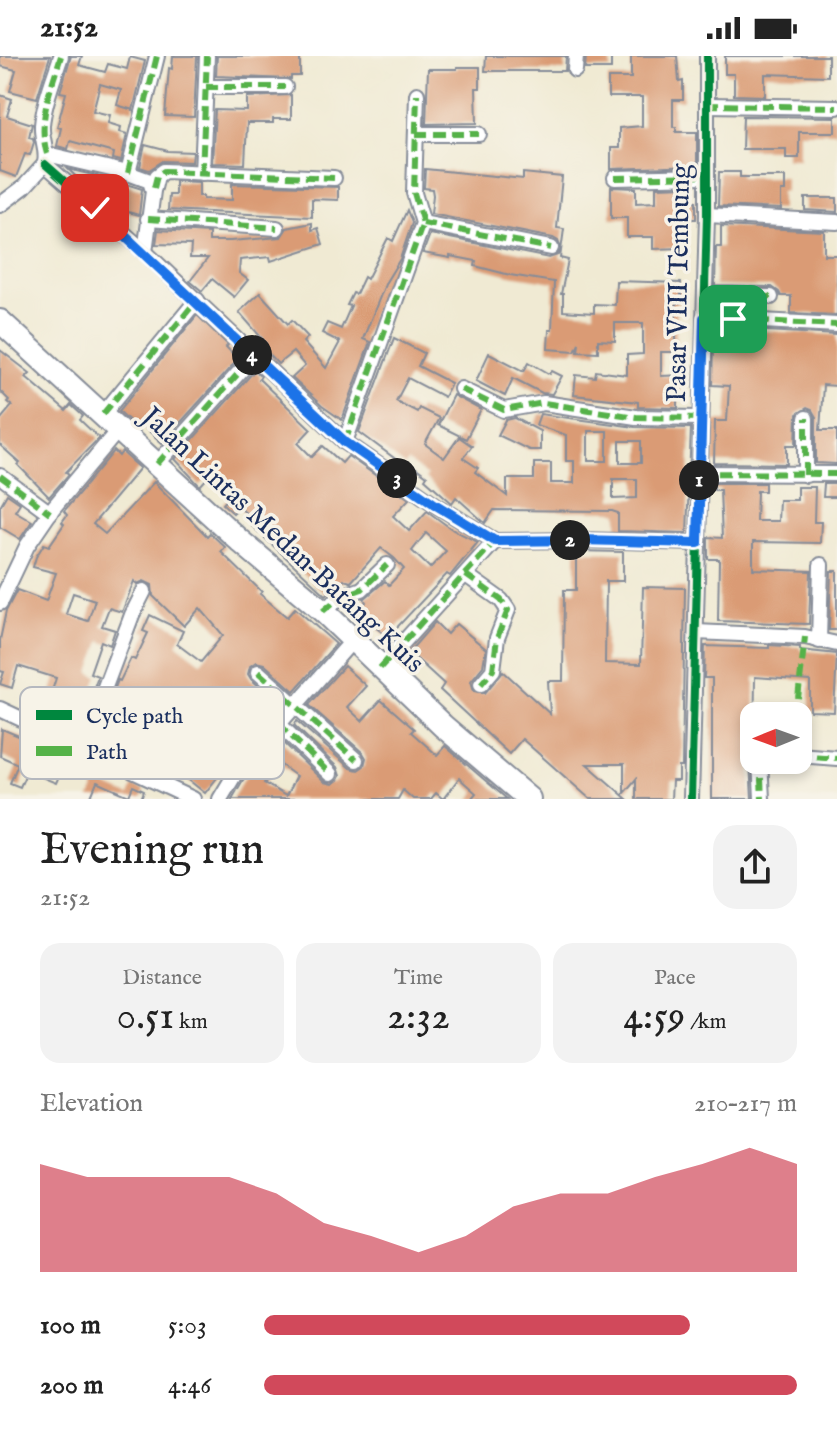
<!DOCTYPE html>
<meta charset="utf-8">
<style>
body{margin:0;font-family:"IM FELL English",serif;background:#f2f2f2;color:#222;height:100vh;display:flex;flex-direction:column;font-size:30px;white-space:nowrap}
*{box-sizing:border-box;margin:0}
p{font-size:26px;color:#767676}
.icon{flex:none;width:44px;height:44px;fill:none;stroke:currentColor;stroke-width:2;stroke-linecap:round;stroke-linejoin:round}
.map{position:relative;height:743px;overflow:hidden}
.details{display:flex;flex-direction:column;background:#fff;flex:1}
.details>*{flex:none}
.needle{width:52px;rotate:269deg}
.fabs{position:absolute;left:740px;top:646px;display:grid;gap:16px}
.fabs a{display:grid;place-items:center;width:72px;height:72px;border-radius:16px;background:#fff;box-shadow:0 4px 12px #0003;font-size:40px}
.pin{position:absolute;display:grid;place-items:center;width:68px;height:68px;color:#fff;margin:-34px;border-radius:16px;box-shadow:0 4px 12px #0006}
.km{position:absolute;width:40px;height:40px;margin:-20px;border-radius:50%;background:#222;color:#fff;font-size:22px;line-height:40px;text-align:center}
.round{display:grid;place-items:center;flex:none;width:84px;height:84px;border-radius:24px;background:#f2f2f2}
.headline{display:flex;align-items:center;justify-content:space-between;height:136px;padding:0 40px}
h1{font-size:44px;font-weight:600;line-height:60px}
.stats{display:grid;grid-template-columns:repeat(3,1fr);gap:12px;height:136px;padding:8px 40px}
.stats div{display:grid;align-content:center;border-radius:20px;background:#f2f2f2;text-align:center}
.stats b{font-size:40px;font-weight:600}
.stats small{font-size:22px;font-weight:400}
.stats p{font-size:22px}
.chart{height:224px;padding:16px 40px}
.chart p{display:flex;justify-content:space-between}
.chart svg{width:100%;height:144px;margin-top:8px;fill:#d1495b;opacity:.7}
ul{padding:0 40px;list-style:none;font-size:26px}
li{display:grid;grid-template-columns:128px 96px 1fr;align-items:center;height:60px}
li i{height:20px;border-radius:10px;background:#d1495b}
.status{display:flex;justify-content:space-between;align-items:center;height:56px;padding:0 40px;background:#fff;direction:ltr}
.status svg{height:22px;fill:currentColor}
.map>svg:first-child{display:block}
</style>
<div class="status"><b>21:52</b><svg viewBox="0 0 49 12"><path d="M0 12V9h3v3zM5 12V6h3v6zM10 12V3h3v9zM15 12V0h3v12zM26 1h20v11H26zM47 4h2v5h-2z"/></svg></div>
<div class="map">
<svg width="837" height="743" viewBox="0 0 837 743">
<rect width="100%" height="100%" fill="#f7f3e8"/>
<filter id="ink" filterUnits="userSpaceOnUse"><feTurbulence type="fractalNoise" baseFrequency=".0125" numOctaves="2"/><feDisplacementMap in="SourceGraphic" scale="16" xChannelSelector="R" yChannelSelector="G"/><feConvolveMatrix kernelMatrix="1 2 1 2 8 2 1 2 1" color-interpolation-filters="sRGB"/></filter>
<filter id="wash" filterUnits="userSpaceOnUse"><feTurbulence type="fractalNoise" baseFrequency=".006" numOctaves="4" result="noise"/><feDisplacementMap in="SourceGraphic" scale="32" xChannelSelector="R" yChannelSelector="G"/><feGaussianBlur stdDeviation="1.8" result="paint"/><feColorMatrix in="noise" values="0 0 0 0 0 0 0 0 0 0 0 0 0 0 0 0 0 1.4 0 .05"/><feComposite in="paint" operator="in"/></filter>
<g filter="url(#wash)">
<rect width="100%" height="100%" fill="#f0ead3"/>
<g id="blocks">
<g fill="#da9b74" fill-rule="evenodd">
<path d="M0 0H50L37 42 10 35 16 14 0 10Z"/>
<path d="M71 0H82L79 9 105 16 108 8 127 13 130 1 145 5 133 54 117 49 121 34 100 28 93 55 110 59 108 67 121 71 120 76 127 78 121 105 113 103 114 97 70 85 68 93 57 90 61 72 57 71 66 37 60 36Z"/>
<path d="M173 0H197L194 61 165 60 169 12 172 13Z"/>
<path d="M217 0H300V20H291V23L216 20Z"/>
<path d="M486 0H566L565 15H485Z"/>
<path d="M586 0H611V13H585Z"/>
<path d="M631 0H677L679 26 683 25V44H673V71H676V76H697V110L611 113V92H619V72L642 70V41H608V22H631Z"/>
<path d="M725 0H828V20L765 18V40L734 39V18H725Z"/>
<path d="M457 11H480V32H476L477 67 426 68 428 13H457Z"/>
<path d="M0 39 12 43 7 60 32 68 29 81 33 82 34 86 30 99 25 98 16 121 0 115Z"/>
<path d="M291 39V63H273V67H247L245 108 212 107 215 54 247 55V41Z"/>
<path d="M743 60 835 61V76H799V102H786V93H742Z"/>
<path d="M145 89 168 95 193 96 192 106 163 105 149 114 140 111Z"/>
<path d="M68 113 97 120 110 126 111 123 142 133 139 159 117 153 119 147 98 141Z"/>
<path d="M425 113 523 123V117L562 121 557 172 564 173 560 202 568 204 561 238H563V255L594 257V248L615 249 616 225 681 227V247H676V296H661V320L685 319V332H678V352L638 351V346L574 339 576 319 595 321 596 315 627 319V299L643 298V267H615V285L598 284V296L578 295 579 287 575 295 548 293 549 274H552L554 226 510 219 475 210 476 205 450 200V202L423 197 430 178 549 202 558 199 561 193 558 185 553 182 431 158 433 139 432 133 424 132Z"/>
<path d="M719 116H740V121H785V135H781V153L718 150Z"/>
<path d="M175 125 199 126V140H203V143L232 144V128L338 131V144L312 143V161L168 154 169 139H175Z"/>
<path d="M688 130V145H696V163H683L684 192 653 193V181H627V162H611V131L636 132V147L656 146V131Z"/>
<path d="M805 142H837V156L805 154Z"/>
<path d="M407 154 412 167 400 203 386 226 363 283 370 286 342 364 322 350 292 322 305 310 293 296 278 308 262 291 266 287 239 256 260 237 288 268 292 264 308 281 303 286 326 312 340 286 322 277 327 267 341 273 351 250 347 249 353 237 356 238 364 221 367 223 388 182 393 185Z"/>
<path d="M312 167V174L318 172 323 188 271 205 270 201 240 204 239 217 248 224 234 241 212 223 202 235 190 225 208 202H190L191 189 156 188 158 174 209 177V185H230L281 181 287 172Z"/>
<path d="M721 170 824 175V199H837V259L791 257V240H781L779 236 772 231 715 230 716 191H721Z"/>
<path d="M197 259 228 289 226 291 238 303 162 387 141 368 137 372 119 355Z"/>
<path d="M730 273 837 279V330L823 329 820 374H837V408L816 407V361L812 354 807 352 797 358 796 389H787V408L714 407 715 365H727L729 330 712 329 713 289 729 290Z"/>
<path d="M394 282 424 297 418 310 451 327 444 341 408 322 396 345 417 356 419 352 439 362 425 388 444 402 459 381 472 390 463 402 478 412 475 416 507 440V423H534V407H551V427H574V405H566V379L536 369 540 358 635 371 691 372 687 477 618 475V457L612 455 494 454 485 467 456 441 452 447 425 423 427 420 408 406 405 410 359 376ZM588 375H607V405H588ZM620 385H641V407H620ZM613 423H637V442L613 443Z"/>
<path d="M0 294 30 317 26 321 66 355 71 349 83 360 80 364 99 382 66 416 69 418 49 441 18 409 20 407 0 389V364L12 350 7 346 9 344 0 335Z"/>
<path d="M489 297 524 315 529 306 550 318 552 315 562 320 552 338 542 337 513 322 505 340 476 325Z"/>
<path d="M255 314 261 320 259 323 311 373 298 387 312 401 323 390 342 407 348 400 409 443 393 460 409 475 427 455 453 474 478 486 450 520 447 518 388 581 357 557 366 546 364 543 385 525 389 529 404 513 394 502 381 492 351 526 344 524 326 539 251 469 255 465 239 451 233 457 223 448 230 440 209 420 200 430 175 403ZM426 477 446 495 430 512 412 495Z"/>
<path d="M453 339 481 354 466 383 438 369Z"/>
<path d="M515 362 540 375V394H529L498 379 506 364Z"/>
<path d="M114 395 119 400 122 396 140 412 93 468 105 478 154 426 207 480 210 477 225 491 221 496 262 536 260 538 287 561 295 552 336 588 294 635 264 608 256 606 250 610 248 618 251 623 281 650 275 648 205 737 175 713 171 722 148 711 151 704 106 685 108 681 98 677 118 624 120 625 131 602 135 604 148 577 143 575 150 559 183 575 177 588 201 606 220 583 223 579 200 552 184 570 153 540 152 529 144 525 137 528 134 525 122 556 109 552 102 570 115 574 110 589 101 585 90 617 98 620 81 667 73 664 76 657 48 648 56 622 18 610 12 632 0 628 4 616 0 615V584L6 555 17 534 46 545 56 517 33 511 36 501 44 488 49 490 64 468 62 466 67 459 64 455ZM73 537 95 544 88 565 66 558ZM212 632 235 651 214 680 194 668Z"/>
<path d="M714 427H765V435H757L756 465H778L779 444H797V431H815L814 466H821L820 487 753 486V513L811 515 809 568 718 565 719 503H708V481L722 482 720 434H714Z"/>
<path d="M824 428H837V441H823Z"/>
<path d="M7 438 20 447 15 455 32 465 20 483 0 471V450Z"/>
<path d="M576 495 623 496V525H606L605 607 641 608 643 531 685 532 682 711H679V725H672L671 743H636V723L624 737V708H587L627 743H590L522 683 509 698 440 634 444 628 409 596 435 566 447 578 456 568 486 593 483 610 471 625 474 635 485 637 503 615 550 658 548 625H563L564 534H576Z"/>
<path d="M831 515H837V574H829Z"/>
<path d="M769 589 800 591V594L837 598 834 656 810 655V625L755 621 754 696 750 705 752 743H712V622H704L705 590 769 592Z"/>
<path d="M344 610 366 630 347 651 362 665 381 644 414 673 411 676 437 699 445 690 507 743H471L476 737 459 722 443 743 436 737 431 743H413L403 734 398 743H232L243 724 281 684 324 726 332 728 338 724 340 720 337 711 294 669 297 665 350 712 358 714 364 710 366 702 363 697 309 649ZM281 709 296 720 286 740 264 727Z"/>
<path d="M2 673 28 684 30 680 50 689 48 694 67 702 56 727 27 715 20 731 10 727 18 708 0 700Z"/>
<path d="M97 726 129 740 133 730 144 735 141 743H90Z"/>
</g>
</g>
</g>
<g filter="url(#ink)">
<use href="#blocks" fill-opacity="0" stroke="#868c98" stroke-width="2"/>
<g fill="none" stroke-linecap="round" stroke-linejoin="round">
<g stroke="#868c98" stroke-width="18">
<g id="minor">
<path d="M575 14 576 0"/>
<path d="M206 31H285"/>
<path d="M707 49 837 51"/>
<path d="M416 78H479"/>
<path d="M47 98 128 117 150 125 153 135 145 196"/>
<path d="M45 107C48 94 41 83 42 69 44 46 54 22 61 0"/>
<path d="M45 108 145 196 345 386 436 449 495 485 580 484 698 487"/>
<path d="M128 117 157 0"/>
<path d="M202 117 207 0"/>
<path d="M615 122 706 120"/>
<path d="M154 132 157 120 164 115 334 122"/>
<path d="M0 149 24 131 45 108"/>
<path d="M707 159 837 166"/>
<path d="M148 163 277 172"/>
<path d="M423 167 551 192"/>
<path d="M705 240 771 241"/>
<path d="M704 262 837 269"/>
<path d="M461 333 504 354 544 347 636 361 700 362"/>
<path d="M103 358 197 244"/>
<path d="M345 386 423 167 414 137 417 38"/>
<path d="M157 408 253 301"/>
<path d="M700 417 837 418"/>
<path d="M806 419V362"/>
<path d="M0 420 50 457"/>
<path d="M466 519 501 544 508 554 497 582 493 614 481 628"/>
<path d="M0 547 27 490 53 452 119 373"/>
<path d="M323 555 340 541 362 533 387 509"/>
<path d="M696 576 805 581 837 588"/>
<path d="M819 585 821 509"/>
<path d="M380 612 495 485"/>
<path d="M258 616 356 704"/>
<path d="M0 653 193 743"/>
<path d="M279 668 330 718"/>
<path d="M82 692 132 559 144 535"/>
<path d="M798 699 837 702"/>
<path d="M760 704 762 743"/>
<path d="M220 743 235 718 352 585"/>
<path d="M691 743 707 159V0"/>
</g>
</g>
<g stroke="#868c98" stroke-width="26">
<path id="trunk" d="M0 265 240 485 323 555 443 670 529 743"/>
</g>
<use href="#minor" stroke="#fff" stroke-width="14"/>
<use href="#trunk" stroke="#fff" stroke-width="22"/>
<g stroke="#55b248" stroke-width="6" stroke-dasharray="12 6" stroke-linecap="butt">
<path d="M206 31H285"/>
<path d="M707 49 837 51"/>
<path d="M416 78H479"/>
<path d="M47 98C37 64 51 32 61 0"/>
<path d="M128 117 157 0"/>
<path d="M202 117 207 0"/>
<path d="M615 122 706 120"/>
<path d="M154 132 157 120 164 115 334 122"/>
<path d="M148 163 277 172"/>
<path d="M423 167 551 192"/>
<path d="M705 240 771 241"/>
<path d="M704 262 837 269"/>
<path d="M461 333 504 354 544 347 636 361 700 362"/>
<path d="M103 358 197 244"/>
<path d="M345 386 423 167 414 137 417 38"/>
<path d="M157 408 253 301"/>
<path d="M700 417 837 418"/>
<path d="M806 419V362"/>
<path d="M0 420 50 457"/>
<path d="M466 519 501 544 508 554 497 582 493 614 481 628"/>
<path d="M323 555 340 541 362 533 387 509"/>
<path d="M380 612 495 485H499"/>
<path d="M258 616 356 704"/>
<path d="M796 660 805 581"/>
<path d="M279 668 330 718"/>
<path d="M798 699 837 702"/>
<path d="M760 704 762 743"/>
</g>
<g stroke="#f7f3e8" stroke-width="13">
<g id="cycleway">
<path d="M45 108 145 196 345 386 436 449 495 485 580 484 698 487"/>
<path d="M691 743 707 159V0"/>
</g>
</g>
<use href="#cycleway" stroke="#00873e" stroke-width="8"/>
</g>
</g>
<g fill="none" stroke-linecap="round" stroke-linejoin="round" filter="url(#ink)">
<g stroke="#fff" stroke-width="16">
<path id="route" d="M95 152 345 386 436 449 495 485 580 484 698 487 704 262 733 263"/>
</g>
<use href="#route" stroke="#1a73e8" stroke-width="10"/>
</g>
<g text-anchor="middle" stroke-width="7" stroke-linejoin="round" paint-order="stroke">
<g font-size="28" fill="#1b2f5e" stroke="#f7f3e8">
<text transform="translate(677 227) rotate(-89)" y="10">Pasar VIII Tembung</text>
<text transform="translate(284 483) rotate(43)" y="10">Jalan Lintas Medan–Batang Kuis</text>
</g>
</g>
<rect x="20" y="631" width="264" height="92" rx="12" fill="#f7f3e8" stroke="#b5b8bf" stroke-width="2"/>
<rect x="36" y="654" width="36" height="10" fill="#00873e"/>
<rect x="36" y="690" width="36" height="10" fill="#55b248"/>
<g font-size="22" fill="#1b2f5e">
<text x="86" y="667">Cycle path</text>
<text x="86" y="703">Path</text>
</g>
</svg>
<div class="fabs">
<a><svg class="needle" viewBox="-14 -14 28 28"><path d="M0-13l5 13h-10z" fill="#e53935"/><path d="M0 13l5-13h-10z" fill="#767676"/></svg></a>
</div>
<div class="pin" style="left:733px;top:263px;background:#1e9e55"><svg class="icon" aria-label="arrive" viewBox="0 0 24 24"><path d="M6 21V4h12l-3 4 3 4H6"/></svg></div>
<div class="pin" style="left:95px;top:152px;background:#d93025"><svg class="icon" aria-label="check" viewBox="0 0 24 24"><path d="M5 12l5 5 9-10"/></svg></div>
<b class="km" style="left:699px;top:424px">1</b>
<b class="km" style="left:570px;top:484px">2</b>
<b class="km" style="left:397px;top:422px">3</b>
<b class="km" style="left:252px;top:299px">4</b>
</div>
<section class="details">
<div class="headline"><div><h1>Evening run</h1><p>21:52</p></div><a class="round"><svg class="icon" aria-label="share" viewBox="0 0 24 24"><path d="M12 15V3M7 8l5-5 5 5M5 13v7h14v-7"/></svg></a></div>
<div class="stats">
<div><p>Distance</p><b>0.51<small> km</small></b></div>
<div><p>Time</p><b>2:32</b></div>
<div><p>Pace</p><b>4:59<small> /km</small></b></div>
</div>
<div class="chart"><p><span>Elevation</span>210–217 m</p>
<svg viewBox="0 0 160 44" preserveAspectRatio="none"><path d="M0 44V11L10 15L20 15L30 15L40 15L50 20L60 29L70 33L80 38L90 33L100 24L110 20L120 20L130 15L140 11L150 6L160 11V44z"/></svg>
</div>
<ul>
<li><b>100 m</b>5:03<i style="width:80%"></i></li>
<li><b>200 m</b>4:46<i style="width:100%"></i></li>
</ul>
</section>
